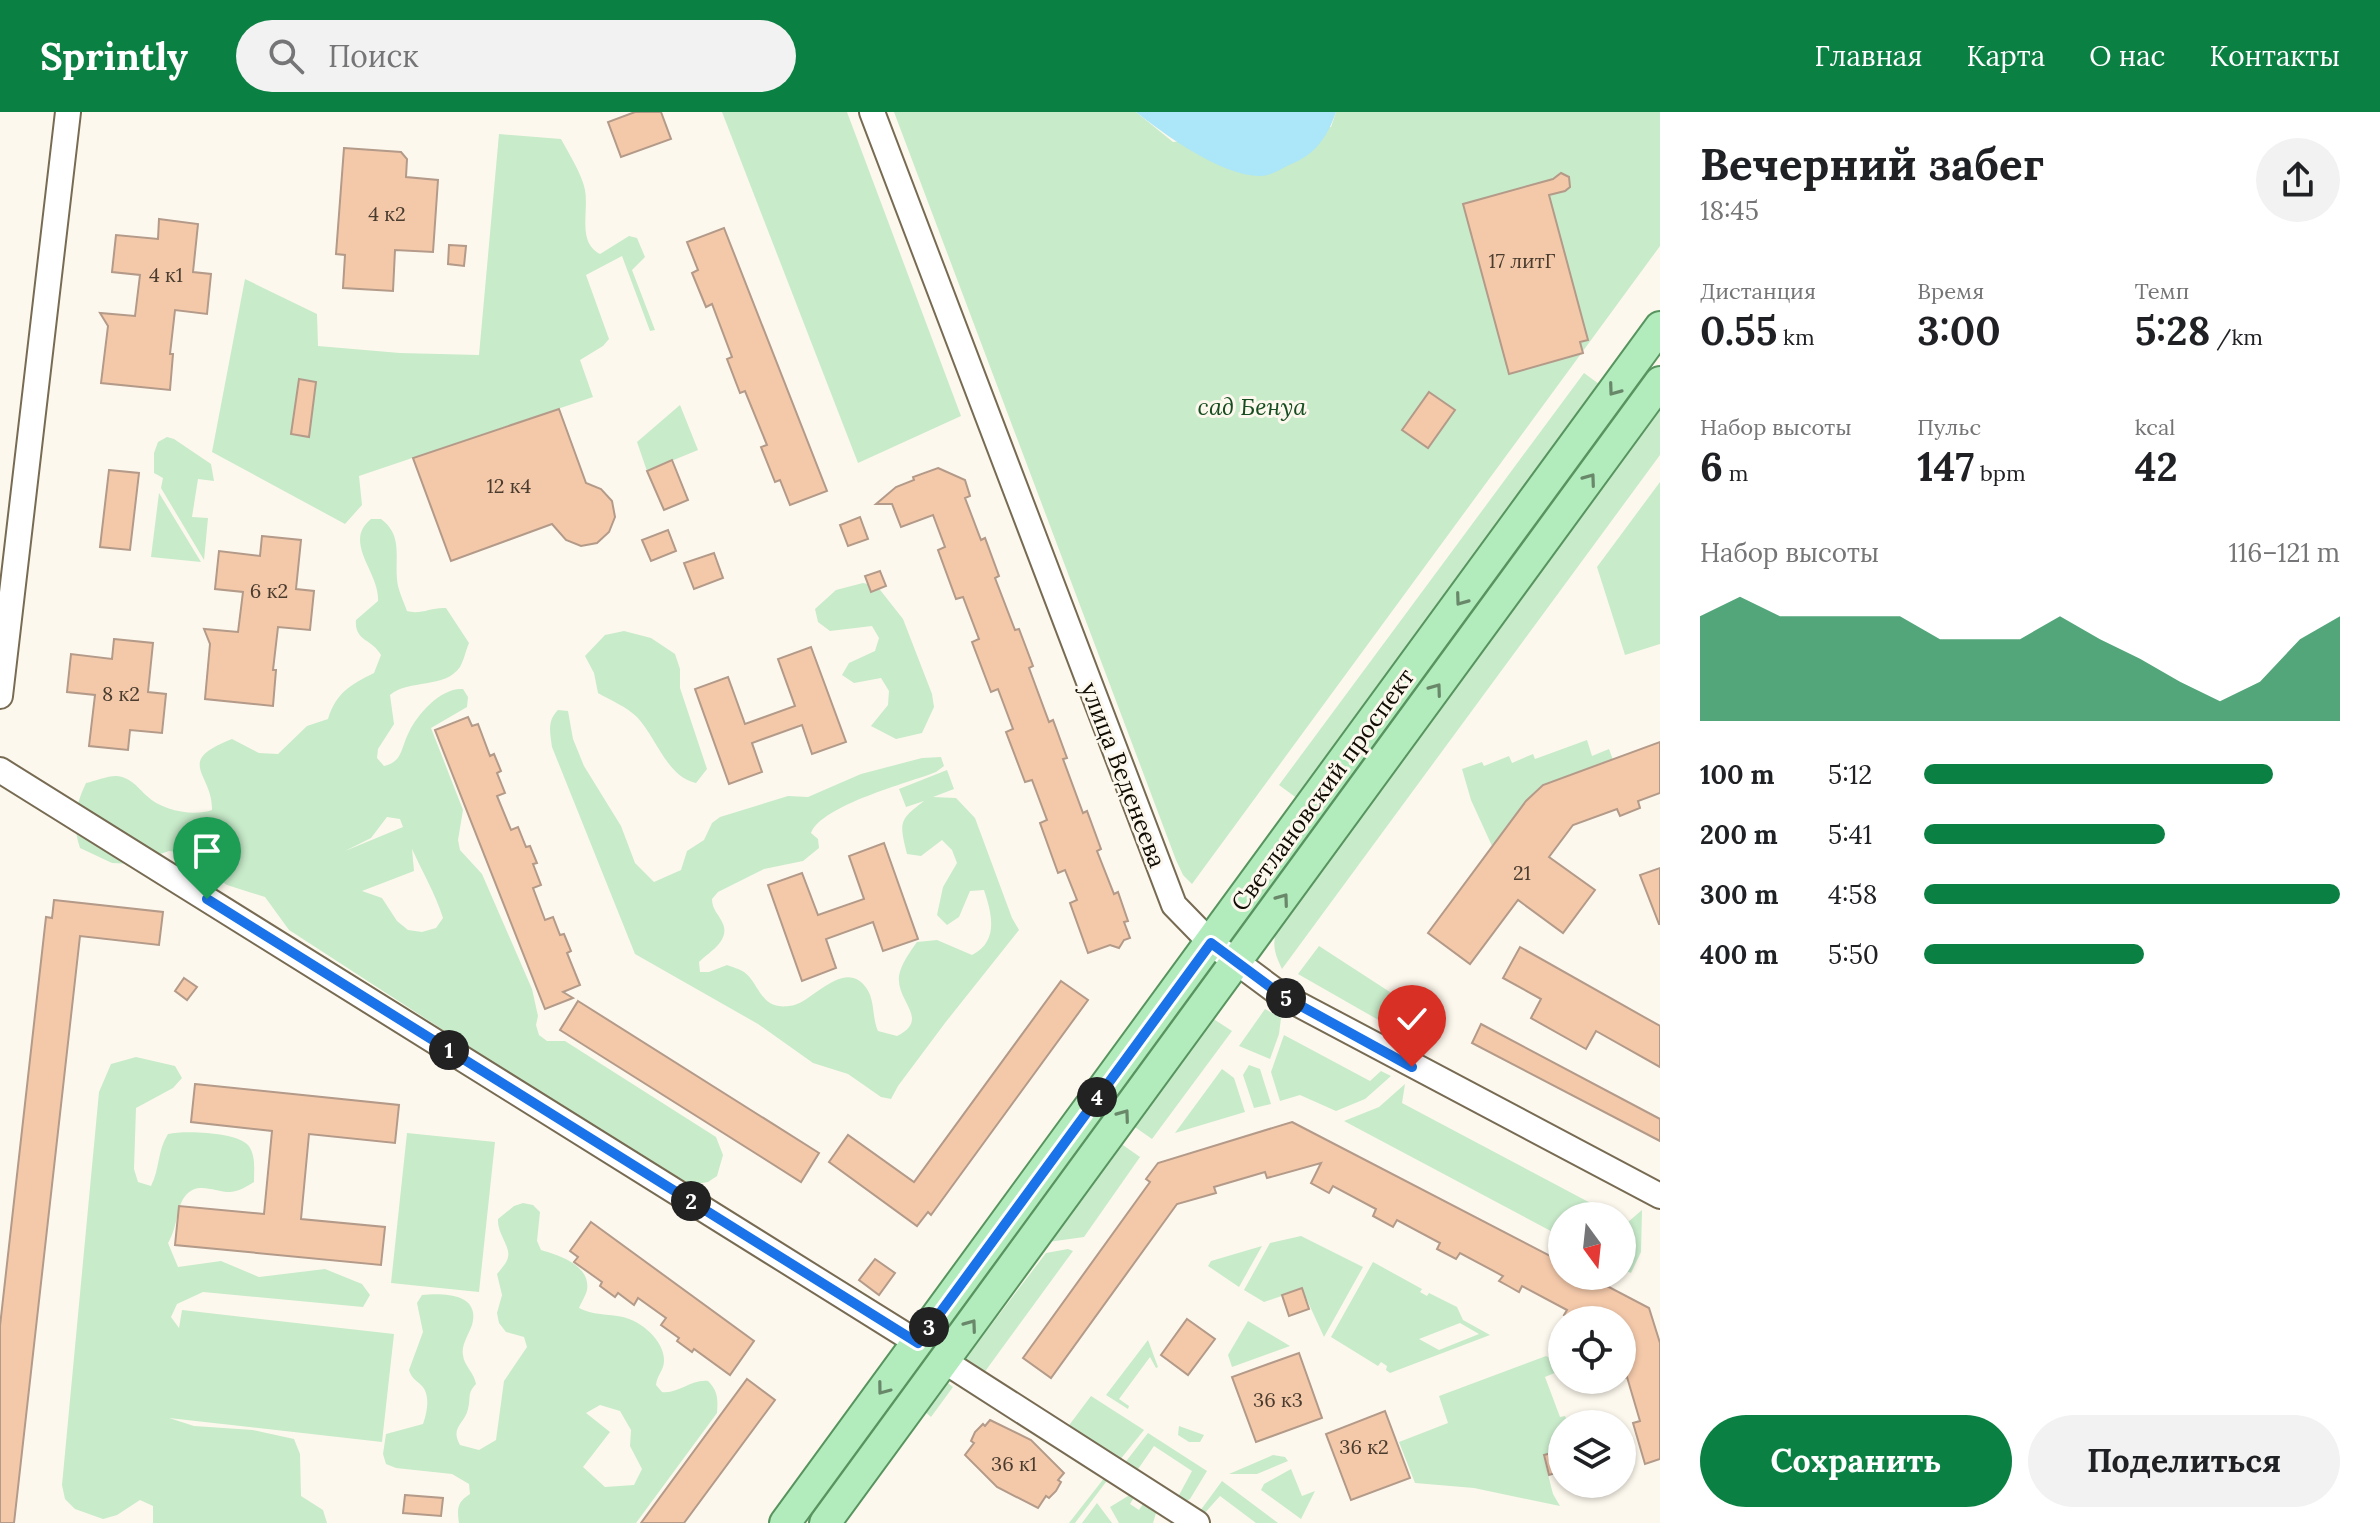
<!DOCTYPE html>
<html lang="ru">
<meta charset="utf-8">
<style>
body{margin:0;font-family:Lora,serif;background:#f2f2f2;color:#202124;height:100vh;display:flex;flex-direction:column;font-size:30px;white-space:nowrap}
*{box-sizing:border-box;margin:0}
p{font-size:26px;color:#757577}
.icon{flex:none;width:44px;height:44px;fill:none;stroke:currentColor;stroke-width:2;stroke-linecap:round;stroke-linejoin:round}
.map{position:relative;flex:1;overflow:hidden}
.details{display:flex;flex-direction:column;background:#fff;width:720px}
.details>*{flex:none}
.needle{width:52px;rotate:165deg}
.controls{position:absolute;left:1548px;top:1090px;display:grid;gap:16px}
.controls a{display:grid;place-items:center;width:88px;height:88px;border-radius:50%;background:#fff;box-shadow:0 2px 6px #0004;font-size:40px}
.pin{position:absolute;display:grid;place-items:center;width:68px;height:68px;color:#fff;margin:-82px -34px;border-radius:50% 50% 50% 0;rotate:-45deg;box-shadow:0 0 8px #0007}
.pin .icon{rotate:45deg}
.km{position:absolute;width:40px;height:40px;margin:-20px;border-radius:50%;background:#222;color:#fff;font-size:22px;line-height:40px;text-align:center}
.round{display:grid;place-items:center;flex:none;width:84px;height:84px;border-radius:42px;background:#f2f2f2}
.headline{display:flex;align-items:center;justify-content:space-between;height:136px;padding:0 40px}
h1{font-size:44px;font-weight:700;line-height:60px}
.figures{display:grid;grid-template-columns:repeat(3,1fr);gap:12px;height:136px;padding:8px 40px}
.figures div{display:grid;align-content:center}
.figures b{font-size:40px;font-weight:700}
.figures small{font-size:22px;font-weight:400}
.figures p{font-size:22px}
.chart{height:224px;padding:16px 40px}
.chart p{display:flex;justify-content:space-between}
.chart svg{width:100%;height:144px;margin-top:8px;fill:#0b8043;opacity:.7}
.cta{display:flex;gap:16px;margin-top:auto;padding:16px 40px}
.cta a{flex:1;height:92px;border-radius:48px;background:#0b8043;color:#fff;font-size:32px;font-weight:700;line-height:92px;text-align:center}
.cta a+a{background:#f2f2f2;color:#202124}
ul{padding:0 40px;list-style:none;font-size:26px}
li{display:grid;grid-template-columns:128px 96px 1fr;align-items:center;height:60px}
li i{height:20px;border-radius:10px;background:#0b8043}
header{display:flex;align-items:center;gap:48px;box-sizing:border-box;height:112px;padding:0 40px;background:#0b8043;color:#fff}
header strong{font-size:38px}
nav{display:flex;gap:44px;margin-inline-start:auto;font-size:28px}
.search{width:560px;height:72px;background:#f2f2f2;display:flex;align-items:center;gap:20px;box-sizing:border-box;padding:0 28px;border-radius:44px;color:#757577;font-size:30px}
main{display:flex;flex:1;min-height:0}
.map>svg:first-child{display:block}
</style>
<header>
<strong>Sprintly</strong>
<div class="search"><svg class="icon" aria-label="search" viewBox="0 0 24 24"><circle cx="10" cy="10" r="6"/><path d="M15 15l6 6"/></svg>Поиск</div>
<nav><a>Главная</a><a>Карта</a><a>О нас</a><a>Контакты</a></nav>
</header>
<main>
<div class="map">
<svg width="1660" height="1411" viewBox="0 0 1660 1411">
<rect width="100%" height="100%" fill="#fdf8ed"/>
<g fill="#c8ebca" fill-rule="evenodd">
<path d="M722 0H847L961 304 858 351Z"/>
<path d="M894 0H1136L1173 30 1331 15 1336 0H1660V134L1192 772 1183 763 1176 748Z"/>
<path d="M499 22 561 27C569 42 582 62 585 78 589 100 577 130 600 142L629 124 637 126 645 145 632 158 655 218 650 219 622 144 586 163 609 227 603 234 580 248 593 285 359 364 362 393 345 412 212 340 245 167 317 202 318 234 400 241 479 243Z"/>
<path d="M1584 261 1603 275 1298 687 1279 673Z"/>
<path d="M680 293 698 338 647 359 637 330Z"/>
<path d="M1660 297V343L1282 857C1274 841 1271 830 1279 813Z"/>
<path d="M167 325 174 327 211 352 214 369 198 367 192 405 208 406 204 448 161 376 163 366 154 361V341L158 330Z"/>
<path d="M1660 370V532L1625 543 1597 455Z"/>
<path d="M159 381 201 450 151 445Z"/>
<path d="M371 407H381C405 425 393 448 398 474 400 482 404 491 407 499 421 503 431 495 446 496L469 531C466 538 464 548 460 555 445 577 409 567 390 583L394 612 378 637 377 646 384 654C403 650 401 635 409 620 418 601 442 575 463 577L468 585 467 595 431 616 463 698 458 728 460 738 482 762 532 877 538 904 536 913 539 923 547 929H565L716 1025 723 1043 717 1064 708 1070 689 1073 662 1060 289 818 265 785 227 773 179 740 169 739 132 752 112 751 80 736C72 712 75 694 86 671 95 669 107 664 116 664 131 665 138 676 147 684 161 698 193 705 212 698 213 661 173 650 232 627L259 641 278 642 307 614 328 607C336 581 350 573 374 561L381 543C372 527 354 529 356 508L378 489C380 461 342 430 371 407ZM387 705 400 707 403 715 345 739 371 726ZM412 737C423 761 435 781 443 806L436 816 422 820 408 818 397 809 382 786 362 779 414 759Z"/>
<path d="M863 471 877 474 903 507 932 582 934 595 922 621 896 627 871 614 888 593 889 579 881 566 854 571 842 563 849 551 875 539 879 526 872 514 830 519 818 510 815 497 836 478Z"/>
<path d="M624 519 651 526 675 542 680 557V576L707 657 696 671C667 665 656 625 637 605 627 595 610 588 598 581L594 561 585 544 605 523Z"/>
<path d="M558 598 568 599 573 627 584 654 621 714 635 751 654 770 681 758 687 739 704 728 712 711 720 705 788 684 808 685 861 662 922 646 941 645 944 654 936 660C908 671 822 693 811 721L818 727 819 736 803 749 764 757 718 780 712 787C712 798 719 802 723 812 730 829 709 840 699 850L700 860H709L727 853C732 855 740 857 744 860 757 869 761 893 779 894 783 895 793 894 797 892 816 885 847 846 867 877 875 889 872 906 878 919L897 924C931 907 896 890 899 864 901 852 910 840 917 830L937 828 972 843C999 829 992 802 984 778L970 779 959 805 947 813 937 803 943 775 957 751 952 738 942 728 921 744 907 742C899 710 899 708 924 689L906 695 899 677 947 658 954 677 933 685 956 686 975 706 1012 806 1019 818 945 911 898 974 891 987 881 985 848 962 813 951 758 912 635 842 552 635C550 620 547 609 558 598Z"/>
<path d="M1587 628 1592 644 1609 637 1613 648 1543 673 1526 689 1492 734 1471 688 1462 657 1482 650 1484 654 1509 644 1512 651 1533 642 1535 647Z"/>
<path d="M1319 834 1413 895 1417 914 1410 926 1298 862Z"/>
<path d="M1265 897 1281 906 1279 922 1270 947 1239 934Z"/>
<path d="M1212 906 1232 919 1152 1027 1132 1013Z"/>
<path d="M1284 923 1370 969 1381 959 1391 964 1365 987 1336 999 1300 983 1280 989 1271 960Z"/>
<path d="M136 945 175 954 182 966 173 976 136 996 134 1057 138 1070 151 1074C160 1057 157 1039 168 1022 184 1018 237 1020 248 1033 256 1043 254 1057 254 1070 246 1075 240 1079 230 1080 215 1080 198 1069 186 1083 176 1094 178 1115 168 1131L178 1155 221 1149 259 1165 325 1157 362 1172 370 1183 363 1195 203 1180 177 1192 171 1205 179 1216 182 1198 394 1222 382 1330 169 1306 194 1314 253 1318 294 1327 300 1342 301 1384 323 1398 327 1411H153V1394L140 1388 117 1403 103 1407 75 1397 65 1387 62 1373 99 980 111 952Z"/>
<path d="M1249 953 1260 957 1271 992 1254 996 1243 963Z"/>
<path d="M1222 957 1234 966 1245 1000 1175 1021Z"/>
<path d="M1405 972 1402 991 1615 1104H1562V1125L1344 1009 1379 995Z"/>
<path d="M407 1021 495 1030 479 1180 391 1171Z"/>
<path d="M1120 1031 1140 1045 1084 1125 1048 1130Z"/>
<path d="M523 1091 533 1093 540 1100 537 1129 541 1138C558 1143 591 1153 587 1178 586 1183 581 1191 579 1196 592 1203 608 1202 623 1205 641 1209 665 1229 664 1249 664 1258 657 1263 656 1273L662 1280C679 1282 691 1267 708 1269 718 1279 718 1287 717 1301L636 1411H459C457 1397 457 1390 470 1382L469 1372 452 1362 396 1356 386 1352 383 1342 386 1322 423 1312C427 1301 431 1282 421 1273 415 1267 412 1267 409 1258L423 1220 417 1191 422 1183C443 1181 481 1181 472 1213 469 1222 461 1233 463 1243 464 1254 474 1260 476 1272 467 1281 471 1286 468 1297 464 1313 450 1315 460 1333L479 1338 496 1328 504 1269 527 1235 524 1225 506 1220 499 1211 497 1201 502 1183 497 1162C500 1158 507 1151 508 1145 511 1135 497 1122 498 1107L514 1094ZM600 1293 620 1299 631 1318 630 1334 642 1357 634 1373 605 1375 583 1355 610 1320 586 1301Z"/>
<path d="M1642 1098 1641 1140 1631 1161 1622 1157V1108L1628 1110Z"/>
<path d="M1301 1124 1363 1155 1324 1225 1302 1177 1264 1190 1244 1178 1270 1131Z"/>
<path d="M1262 1134 1239 1175 1208 1154 1211 1149Z"/>
<path d="M1068 1137 1073 1139 981 1265 962 1251 1046 1141Z"/>
<path d="M1373 1150 1422 1177 1420 1180 1427 1184 1429 1181 1457 1195 1463 1208 1490 1223 1390 1261 1386 1258 1387 1254 1381 1250 1378 1254 1331 1225ZM1460 1211 1479 1222 1439 1238 1419 1227Z"/>
<path d="M1248 1209 1290 1234 1232 1255 1228 1243Z"/>
<path d="M1148 1228 1158 1255 1156 1256 1150 1245 1119 1287 1129 1294 1128 1297 1106 1283Z"/>
<path d="M1546 1244 1556 1249 1557 1260 1545 1265 1560 1305 1565 1304 1568 1312H1562V1337L1543 1343 1553 1382 1560 1394 1474 1376 1415 1371 1399 1330 1448 1311 1439 1284Z"/>
<path d="M945 1269 953 1275 931 1305 924 1299Z"/>
<path d="M1091 1284 1144 1318 1119 1349 1067 1316Z"/>
<path d="M1179 1314 1204 1323 1200 1330H1189L1178 1323Z"/>
<path d="M1148 1321 1207 1359 1190 1387 1185 1390 1178 1385 1192 1359 1154 1334 1136 1360 1124 1352Z"/>
<path d="M1273 1343 1285 1345 1288 1349 1257 1362H1229Z"/>
<path d="M1291 1357 1302 1384 1315 1379 1301 1407 1261 1378 1264 1372Z"/>
<path d="M1105 1365 1109 1366 1075 1411H1069Z"/>
<path d="M1222 1369 1278 1411H1256L1220 1384 1203 1403 1200 1399Z"/>
<path d="M1133 1381 1136 1382 1130 1392 1139 1398 1145 1389 1157 1398 1153 1411H1119L1110 1395Z"/>
<path d="M1097 1391 1112 1411H1082Z"/>
</g>
<path fill="#ace6f9" d="M1136 0H1336C1327 26 1315 43 1289 53 1281 57 1270 64 1261 64 1223 65 1165 23 1136 0Z"/>
<g fill="#f4c9aa" stroke="#b39a89" stroke-width="2">
<path d="M635 0H661L671 27 621 45 608 10Z"/>
<path d="M344 36 401 40 407 47 406 65 438 68 433 140 395 138 393 179 343 176 345 143 336 142Z"/>
<path d="M1561 61 1569 65 1570 75 1565 79 1549 83 1588 228 1580 230 1583 241 1509 262 1463 92 1553 67Z"/>
<path d="M159 107 198 112 193 160 211 162 207 202 175 198 170 242H173L170 278 101 271 108 214 100 201 135 204 140 163 112 160 116 123 158 127Z"/>
<path d="M724 116 827 379 790 393 780 368 775 370 761 335 767 333 745 279 740 281 727 247 732 245 712 192 706 195 692 161 698 158 687 130Z"/>
<path d="M449 133 466 134 464 154 448 152Z"/>
<path d="M299 267 316 270 309 325 291 322Z"/>
<path d="M1429 280 1455 298 1428 336 1402 318Z"/>
<path d="M559 297 586 371 601 377 612 389 615 405 609 420 597 431 581 434 566 428 552 412 451 449 413 346Z"/>
<path d="M672 348 688 388 664 398 647 359Z"/>
<path d="M938 356 965 368 970 384 965 386 981 428 985 426 999 464 995 466 1015 518 1019 517 1033 554 1029 556 1049 610 1053 608 1067 646 1063 647 1083 701 1087 699 1101 737 1097 739 1114 782 1118 780 1128 809 1124 810 1130 826 1124 828 1119 836 1110 833 1088 841 1070 791 1077 788 1065 758 1058 761 1040 711 1047 708 1032 668 1025 670 1006 620 1013 617 998 577 991 580 972 530 979 527 963 485 956 487 938 438 945 435 933 403 901 415 892 392H876L896 375 914 368 913 365Z"/>
<path d="M109 358 139 361 130 438 100 435Z"/>
<path d="M860 405 868 427 848 434 840 413Z"/>
<path d="M668 418 676 439 651 449 642 428Z"/>
<path d="M262 424 301 428 296 477 314 479 310 518 278 515 273 558H276L273 594 205 587 210 532 204 517 238 520 243 480 215 477 219 439 260 444Z"/>
<path d="M714 441 723 466 694 477 684 451Z"/>
<path d="M880 459 886 474 871 480 865 464Z"/>
<path d="M114 527 153 531 148 580 166 582 162 621 130 618 128 638 89 634 95 583 67 580 71 542 112 547Z"/>
<path d="M811 535 846 630 812 642 802 613 752 631 762 660 729 672 695 577 728 565 745 612 795 594 778 547Z"/>
<path d="M468 605 472 614 478 612 490 644 494 642 501 659 497 661 505 681 497 684 511 718 518 715 526 735 530 734 537 751 533 752 541 773 533 776 545 808 553 805 560 823 564 822 571 839 567 841 580 873 563 880 573 886 545 897 435 618Z"/>
<path d="M1660 630V681L1638 689 1640 696 1620 704 1617 697 1573 713 1549 745 1595 778 1563 821 1518 788 1470 852 1428 821 1526 689 1543 673Z"/>
<path d="M884 731 918 827 883 839 873 810 826 827 836 856 802 869 768 773 802 761 818 803 864 787 849 744Z"/>
<path d="M1660 756V812H1659L1640 763Z"/>
<path d="M54 788 163 800 159 833 80 824 14 1411H0V1214L46 805 52 806Z"/>
<path d="M1520 835 1660 914V955L1596 919 1586 937 1531 906 1541 887 1503 866Z"/>
<path d="M184 866 197 875 187 888 175 879Z"/>
<path d="M1061 869 1088 888 931 1103 928 1100 917 1114 829 1050 848 1023 914 1070Z"/>
<path d="M578 889 819 1041 801 1070 560 918Z"/>
<path d="M1481 912 1660 1007V1029L1472 931Z"/>
<path d="M195 972 399 993 395 1031 309 1022 301 1107 385 1115 381 1153 175 1133 179 1094 264 1102 272 1019 191 1010Z"/>
<path d="M1292 1010 1562 1150V1164H1588L1649 1196 1660 1231V1347L1645 1352 1633 1311 1640 1309 1627 1265 1622 1267V1208H1574L1564 1203 1567 1198 1522 1174 1519 1180 1510 1175 1499 1169 1503 1164 1460 1141 1456 1147 1437 1137 1440 1131 1397 1108 1393 1115 1373 1104 1376 1097 1333 1074 1329 1081 1311 1071 1321 1051 1267 1066 1265 1060 1214 1075 1216 1081 1177 1092 1051 1266 1023 1246 1150 1070 1146 1067 1158 1051Z"/>
<path d="M591 1110 754 1229 730 1263 694 1237 692 1240 677 1229 679 1226 661 1213 666 1206 638 1186 634 1193 618 1181 615 1185 600 1174 602 1170 574 1150 578 1145 570 1139Z"/>
<path d="M875 1147 895 1161 879 1183 859 1168Z"/>
<path d="M1302 1176 1309 1197 1289 1204 1282 1183Z"/>
<path d="M1187 1207 1215 1227 1188 1263 1161 1243Z"/>
<path d="M1299 1241 1322 1306 1256 1330 1232 1265Z"/>
<path d="M747 1267 775 1288 684 1411H641Z"/>
<path d="M1385 1299 1410 1366 1351 1388 1326 1322Z"/>
<path d="M990 1308 1031 1328 1064 1361 1058 1368 1061 1370 1056 1379 1049 1386 1046 1384 1038 1396 997 1375 965 1343 974 1331 971 1329 975 1320 983 1312 985 1314Z"/>
<path d="M1562 1338V1359L1549 1363 1544 1343Z"/>
<path d="M405 1383 443 1386 441 1404 403 1401Z"/>
</g>
<g fill="none" stroke-linecap="round" stroke-linejoin="round">
<g stroke="#776b53" stroke-width="28">
<g id="minor">
<path d="M872 0 1174 793 1211 831 1281 883 1660 1084"/>
<path d="M0 584 68 0"/>
<path d="M0 658 918 1231"/>
<path d="M944 1249 1197 1411"/>
</g>
</g>
<g stroke="#58945f" stroke-width="34">
<g id="major">
<path d="M785 1411 1660 215"/>
<path d="M825 1411 1660 270"/>
</g>
</g>
<use href="#minor" stroke="#fff" stroke-width="24"/>
<use href="#major" stroke="#b2ebbc" stroke-width="30"/>
</g>
<defs><path id="oneway-chevron" d="M-2-3.5L2.5 0L-2 3.5" fill="none" stroke-width="1.6" stroke-linecap="round" stroke-linejoin="round" transform="scale(2)"/></defs>
<g stroke="#698769">
<use href="#oneway-chevron" transform="translate(1614 278) rotate(126)"/>
<use href="#oneway-chevron" transform="translate(1590 367) rotate(-54)"/>
<use href="#oneway-chevron" transform="translate(1461 488) rotate(126)"/>
<use href="#oneway-chevron" transform="translate(1436 577) rotate(-54)"/>
<use href="#oneway-chevron" transform="translate(1283 787) rotate(-54)"/>
<use href="#oneway-chevron" transform="translate(1124 1003) rotate(-54)"/>
<use href="#oneway-chevron" transform="translate(971 1213) rotate(-54)"/>
<use href="#oneway-chevron" transform="translate(883 1277) rotate(127)"/>
</g>
<g fill="none" stroke-linecap="round" stroke-linejoin="round">
<g stroke="#fff" stroke-width="16">
<path id="route" d="M207 787 918 1231 1211 831 1281 883 1412 955"/>
</g>
<use href="#route" stroke="#1a73e8" stroke-width="10"/>
</g>
<g text-anchor="middle" stroke-width="6" stroke-linejoin="round" paint-order="stroke">
<g font-size="20" fill="#493b2e">
<text x="387" y="109">4 к2</text>
<text x="1522" y="156">17 литГ</text>
<text x="166" y="170">4 к1</text>
<text x="509" y="381">12 к4</text>
<text x="269" y="486">6 к2</text>
<text x="121" y="589">8 к2</text>
<text x="1522" y="768">21</text>
<text x="1278" y="1295">36 к3</text>
<text x="1364" y="1342">36 к2</text>
<text x="1014" y="1359">36 к1</text>
</g>
<g font-size="24" font-style="italic" fill="#164d20" stroke="#fdf8ed">
<text x="1252" y="303">сад Бенуа</text>
</g>
<g font-size="24" fill="#100c04" stroke="#fdf8ed">
<text transform="translate(1123 663) rotate(69)" y="8">улица Веденеева</text>
<text transform="translate(1323 678) rotate(-54)" y="8">Светлановский проспект</text>
</g>
</g>
</svg>
<div class="controls">
<a><svg class="needle" viewBox="-14 -14 28 28"><path d="M0-13l5 13h-10z" fill="#e53935"/><path d="M0 13l5-13h-10z" fill="#757577"/></svg></a>
<a><svg class="icon" aria-label="locate" viewBox="0 0 24 24"><circle cx="12" cy="12" r="6"/><path d="M12 2v4M12 18v4M2 12h4M18 12h4"/></svg></a>
<a><svg class="icon" aria-label="layers" viewBox="0 0 24 24"><path d="M12 4l9 5-9 5-9-5zM3 14l9 5 9-5"/></svg></a>
</div>
<div class="pin" style="left:207px;top:787px;background:#1e9e55"><svg class="icon" aria-label="arrive" viewBox="0 0 24 24"><path d="M6 21V4h12l-3 4 3 4H6"/></svg></div>
<div class="pin" style="left:1412px;top:955px;background:#d93025"><svg class="icon" aria-label="check" viewBox="0 0 24 24"><path d="M5 12l5 5 9-10"/></svg></div>
<b class="km" style="left:449px;top:938px">1</b>
<b class="km" style="left:691px;top:1089px">2</b>
<b class="km" style="left:929px;top:1215px">3</b>
<b class="km" style="left:1097px;top:985px">4</b>
<b class="km" style="left:1286px;top:886px">5</b>
</div>
<section class="details">
<div class="headline"><div><h1>Вечерний забег</h1><p>18:45</p></div><a class="round"><svg class="icon" aria-label="share" viewBox="0 0 24 24"><path d="M12 15V3M7 8l5-5 5 5M5 13v7h14v-7"/></svg></a></div>
<div class="figures">
<div><p>Дистанция</p><b>0.55<small> km</small></b></div>
<div><p>Время</p><b>3:00</b></div>
<div><p>Темп</p><b>5:28<small> /km</small></b></div>
</div>
<div class="figures">
<div><p>Набор высоты</p><b>6<small> m</small></b></div>
<div><p>Пульс</p><b>147<small> bpm</small></b></div>
<div><p>kcal</p><b>42</b></div>
</div>
<div class="chart"><p><span>Набор высоты</span>116–121 m</p>
<svg viewBox="0 0 160 44" preserveAspectRatio="none"><path d="M0 44V12L10 6L20 12L30 12L40 12L50 12L60 19L70 19L80 19L90 12L100 19L110 25L120 32L130 38L140 32L150 19L160 12V44z"/></svg>
</div>
<ul>
<li><b>100 m</b>5:12<i style="width:84%"></i></li>
<li><b>200 m</b>5:41<i style="width:58%"></i></li>
<li><b>300 m</b>4:58<i style="width:100%"></i></li>
<li><b>400 m</b>5:50<i style="width:53%"></i></li>
</ul>
<div class="cta"><a>Сохранить</a><a>Поделиться</a></div>
</section>
</main>
